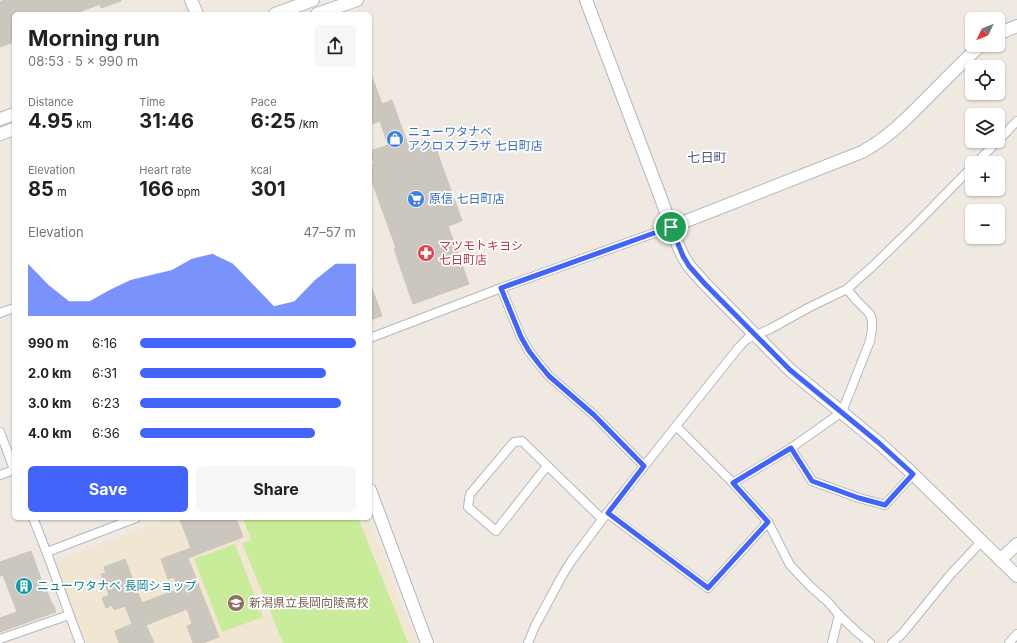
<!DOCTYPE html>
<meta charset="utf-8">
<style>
body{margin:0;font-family:Inter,"Noto Sans JP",sans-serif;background:#f6f6f6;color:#202124;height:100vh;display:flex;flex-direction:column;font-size:15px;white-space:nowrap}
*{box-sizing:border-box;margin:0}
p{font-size:13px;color:#757577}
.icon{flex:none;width:22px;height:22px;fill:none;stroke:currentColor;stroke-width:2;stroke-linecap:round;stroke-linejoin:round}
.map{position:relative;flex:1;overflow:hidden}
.sheet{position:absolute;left:12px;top:12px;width:360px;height:508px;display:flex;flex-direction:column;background:#fff;border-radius:6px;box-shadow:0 1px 3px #0004}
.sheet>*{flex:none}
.needle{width:26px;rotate:227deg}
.fabs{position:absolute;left:965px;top:12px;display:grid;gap:8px}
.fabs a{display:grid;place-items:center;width:40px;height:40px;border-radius:6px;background:#fff;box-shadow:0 1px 3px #0004;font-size:20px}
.pin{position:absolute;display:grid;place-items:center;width:34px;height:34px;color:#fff;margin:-17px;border:2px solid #fff;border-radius:50%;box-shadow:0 1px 4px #0007}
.round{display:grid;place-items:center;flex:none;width:42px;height:42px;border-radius:6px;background:#f6f6f6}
.head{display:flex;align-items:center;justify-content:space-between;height:68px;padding:0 16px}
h1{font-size:22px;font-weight:700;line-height:30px}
.stats{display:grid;grid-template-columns:repeat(3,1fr);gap:6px;height:68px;padding:4px 16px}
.stats div{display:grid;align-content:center}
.stats b{font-size:20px;font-weight:700}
.stats small{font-size:11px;font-weight:400}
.stats p{font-size:11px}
.chart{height:112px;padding:8px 16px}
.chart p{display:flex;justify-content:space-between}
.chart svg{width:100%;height:72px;margin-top:4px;fill:#4264fb;opacity:.7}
.cta{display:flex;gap:8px;margin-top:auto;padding:8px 16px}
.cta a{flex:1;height:46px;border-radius:6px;background:#4264fb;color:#fff;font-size:16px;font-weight:700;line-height:46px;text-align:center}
.cta a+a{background:#f6f6f6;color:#202124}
ul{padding:0 16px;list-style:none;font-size:13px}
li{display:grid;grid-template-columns:64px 48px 1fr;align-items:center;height:30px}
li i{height:10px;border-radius:5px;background:#4264fb}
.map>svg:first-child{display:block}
</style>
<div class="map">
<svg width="1017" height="643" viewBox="0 0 1017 643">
<rect width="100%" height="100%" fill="#efe9e1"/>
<path fill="#f0e6d1" d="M168 518H367L417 643H86L55 562Z"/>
<g fill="#c9ec9a">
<path d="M243 518H358L408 643H283L242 543 251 540Z"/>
<path d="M235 544 263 617 222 632 194 559Z"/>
</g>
<g fill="#cbc7bf" stroke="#cbc5ba">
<path d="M4 0H121V1L101 8 100 4 74 14H14V42L0 47V2Z"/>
<path d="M370 74H371L382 104 392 100 410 151 434 143 462 221 448 226 469 284 413 304 394 249 396 248 370 176V165L374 164 370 151 388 145 380 121 372 124 370 119Z"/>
<path d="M370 286H371L382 316 370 320Z"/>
<path d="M185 518H236L243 537 188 558 219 637 203 643H193L187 626 192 624 187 609 146 625 154 643H119L115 631 132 624 125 606 114 610 112 605 106 608 102 598 109 595 101 574 106 573 104 567 125 559 142 603 178 589 174 577 168 579 161 559 191 548 180 520Z"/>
<path d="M31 551 41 579 38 580 43 593 47 592 52 604H53L56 612 0 632V618L17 612 3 575 0 576V562Z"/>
</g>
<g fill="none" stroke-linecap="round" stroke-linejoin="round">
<g stroke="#b4b7c1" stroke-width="10">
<g id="street">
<path d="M998 141 1017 121"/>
<path d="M976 163 998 141"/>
<path d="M501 288 521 337 529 351 539 364 549 376 594 415 644 466"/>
<path d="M0 313 14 308"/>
<path d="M370 338 501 288 671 227"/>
<path d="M676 426 733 483 768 522 790 565 810 586 828 602 839 615 857 632 870 643"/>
<path d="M0 432 14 469"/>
<path d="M791 448 812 481 859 498 885 505 913 474"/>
<path d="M547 466 496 531 468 507 470 494 514 442 522 441 602 519"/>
<path d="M0 475 14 470"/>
<path d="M733 483 791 448 842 412 870 341 872 329V320L870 314 856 300 847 289"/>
<path d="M607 513 708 588 768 522"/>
<path d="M33 518C50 559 64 601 80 643"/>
<path d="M47 552 136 518"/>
<path d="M0 639 69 615"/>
<path d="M528 643 535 626 562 576 572 560 607 513 676 426 739 347 747 339 770 329 808 308 847 289 874 265 916 224 972 167"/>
<path d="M832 643 839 615"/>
<path d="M892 643 902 634 950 575 981 542"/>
<path d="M1009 643 1017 634"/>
</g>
</g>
<g stroke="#b4b7c1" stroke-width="14">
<g id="secondary">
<path d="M191 0 197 14"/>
<path d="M586 0 659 193 677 243 683 256 689 266 705 284 790 370 879 443 913 474 1017 576"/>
<path d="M275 14 313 0"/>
<path d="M317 14 357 0"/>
<path d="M998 34 1017 26"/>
<path d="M0 119 14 114"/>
<path d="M0 134 14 129"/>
<path d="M671 227 862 152C889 137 905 120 926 99 944 81 962 62 981 45"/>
<path d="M370 490 427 643"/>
<path d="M1000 560 1017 544"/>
</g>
</g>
<use href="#street" stroke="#fff" stroke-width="8"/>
<use href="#secondary" stroke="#fff" stroke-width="12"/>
</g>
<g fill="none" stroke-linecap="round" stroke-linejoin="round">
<g stroke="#fff" stroke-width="8">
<path id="route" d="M671 227 683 256 689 266 705 284 790 370 879 443 913 474 885 505 859 498 812 481 791 448 733 483 768 522 708 588 608 513 644 466 594 415 549 376 539 364 529 351 521 337 501 288Z"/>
</g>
<use href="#route" stroke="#4264fb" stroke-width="5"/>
</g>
<defs>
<g id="shop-disc" transform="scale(0.9)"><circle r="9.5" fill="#3f7fe0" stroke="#fff"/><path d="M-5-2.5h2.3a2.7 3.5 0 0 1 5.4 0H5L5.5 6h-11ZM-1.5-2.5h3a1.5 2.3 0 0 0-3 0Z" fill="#fff"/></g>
<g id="supermarket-disc" transform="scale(0.9)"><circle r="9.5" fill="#3f7fe0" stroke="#fff"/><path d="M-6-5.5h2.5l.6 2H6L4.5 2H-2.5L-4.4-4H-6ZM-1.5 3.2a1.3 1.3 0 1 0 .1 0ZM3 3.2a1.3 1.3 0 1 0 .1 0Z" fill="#fff"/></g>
<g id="pharmacy-disc" transform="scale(0.9)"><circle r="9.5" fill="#e0444e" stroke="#fff"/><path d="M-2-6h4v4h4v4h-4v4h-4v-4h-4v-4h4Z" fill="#fff"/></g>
<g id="building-disc" transform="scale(0.9)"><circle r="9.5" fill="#0f9aa8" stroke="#fff"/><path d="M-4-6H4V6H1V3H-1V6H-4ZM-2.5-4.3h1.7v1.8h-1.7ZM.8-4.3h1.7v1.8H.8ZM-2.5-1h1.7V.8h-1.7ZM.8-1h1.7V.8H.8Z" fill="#fff"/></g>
<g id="school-disc" transform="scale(0.9)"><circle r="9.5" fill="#8d6e63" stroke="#fff"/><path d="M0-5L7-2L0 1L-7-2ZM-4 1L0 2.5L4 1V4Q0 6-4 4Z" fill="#fff"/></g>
</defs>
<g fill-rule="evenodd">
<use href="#shop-disc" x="395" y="139"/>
<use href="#supermarket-disc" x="416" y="199"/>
<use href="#pharmacy-disc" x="426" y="253"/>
<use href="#building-disc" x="24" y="586"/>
<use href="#school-disc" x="236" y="603"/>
</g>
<g text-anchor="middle" stroke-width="3.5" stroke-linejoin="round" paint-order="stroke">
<g font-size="12" fill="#366cbe" stroke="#fff" text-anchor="start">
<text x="408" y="136">ニューワタナベ<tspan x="408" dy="14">アクロスプラザ 七日町店</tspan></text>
<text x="429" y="203">原信 七日町店</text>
</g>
<g font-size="12" fill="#be3a42" stroke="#fff" text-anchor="start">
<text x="439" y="250">マツモトキヨシ<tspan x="439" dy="14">七日町店</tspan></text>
</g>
<g font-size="12" fill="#0d838f" stroke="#fff" text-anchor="start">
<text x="37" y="590">ニューワタナベ 長岡ショップ</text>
</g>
<g font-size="12" fill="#785e54" stroke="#fff" text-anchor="start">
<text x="249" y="607">新潟県立長岡向陵高校</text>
</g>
<g font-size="13" fill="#4d5680" stroke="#fff">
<text x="707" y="162">七日町</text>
</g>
</g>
</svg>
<div class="fabs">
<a><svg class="needle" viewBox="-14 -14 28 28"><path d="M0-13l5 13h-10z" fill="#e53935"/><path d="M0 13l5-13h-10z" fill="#757577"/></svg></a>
<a><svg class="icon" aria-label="locate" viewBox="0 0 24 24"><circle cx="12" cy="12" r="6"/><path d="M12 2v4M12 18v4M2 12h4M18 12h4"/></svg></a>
<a><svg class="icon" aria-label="layers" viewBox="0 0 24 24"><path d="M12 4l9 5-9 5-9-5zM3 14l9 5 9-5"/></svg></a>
<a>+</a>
<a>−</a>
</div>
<div class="pin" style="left:671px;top:227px;background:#1e9e55"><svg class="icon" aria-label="arrive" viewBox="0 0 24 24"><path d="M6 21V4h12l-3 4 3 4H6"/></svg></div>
<section class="sheet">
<div class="head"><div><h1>Morning run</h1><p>08:53 · 5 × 990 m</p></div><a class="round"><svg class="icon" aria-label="share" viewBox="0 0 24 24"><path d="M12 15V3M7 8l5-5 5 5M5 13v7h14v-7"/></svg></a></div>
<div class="stats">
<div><p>Distance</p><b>4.95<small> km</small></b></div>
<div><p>Time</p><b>31:46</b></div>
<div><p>Pace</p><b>6:25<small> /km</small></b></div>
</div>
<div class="stats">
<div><p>Elevation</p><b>85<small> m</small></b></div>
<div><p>Heart rate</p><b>166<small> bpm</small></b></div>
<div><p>kcal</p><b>301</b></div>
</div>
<div class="chart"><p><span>Elevation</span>47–57 m</p>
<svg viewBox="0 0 160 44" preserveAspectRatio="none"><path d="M0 44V12L10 25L20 35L30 35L40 28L50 22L60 19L70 16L80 9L90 6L100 12L110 25L120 38L130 35L140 22L150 12L160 12V44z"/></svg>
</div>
<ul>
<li><b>990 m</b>6:16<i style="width:100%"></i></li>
<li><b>2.0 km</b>6:31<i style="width:86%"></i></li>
<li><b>3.0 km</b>6:23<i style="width:93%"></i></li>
<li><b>4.0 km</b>6:36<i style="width:81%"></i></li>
</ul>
<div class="cta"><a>Save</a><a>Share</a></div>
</section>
</div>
